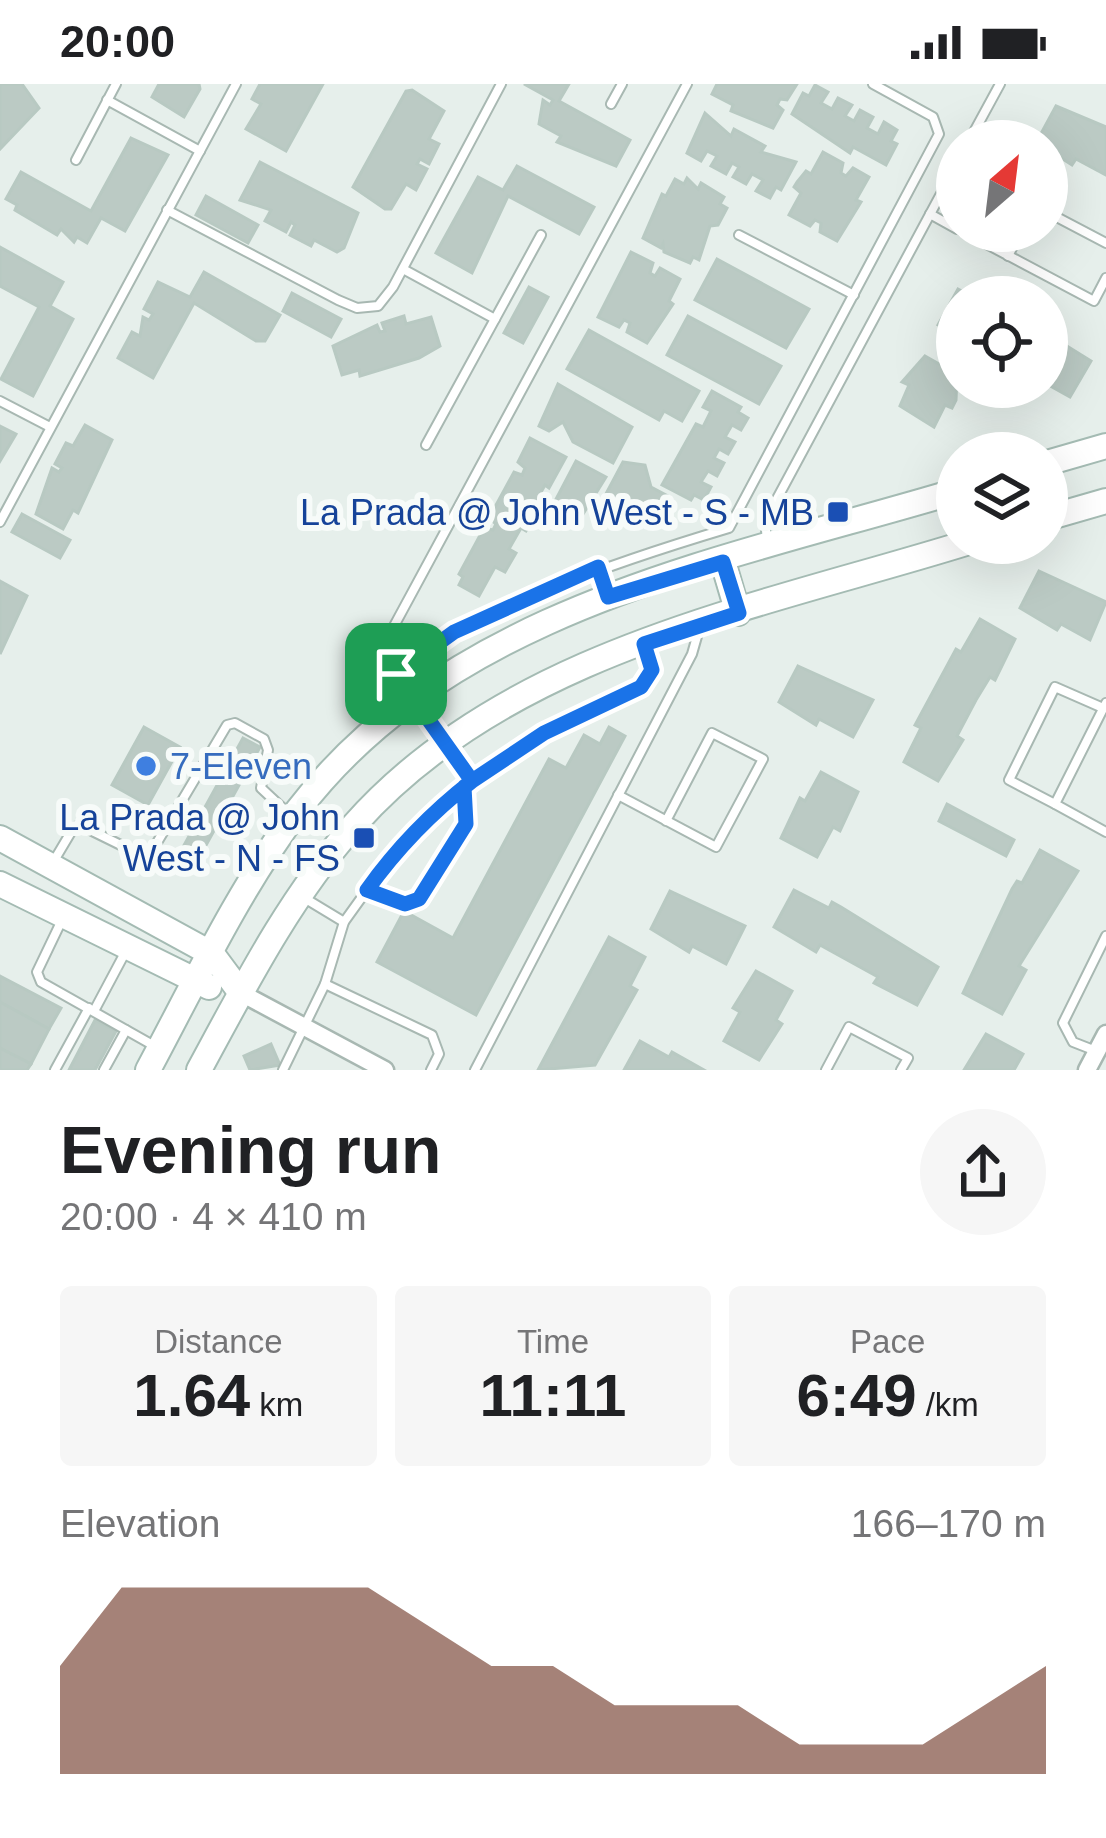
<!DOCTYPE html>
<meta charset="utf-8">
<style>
body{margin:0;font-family:Arial,sans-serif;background:#f6f6f6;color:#202124;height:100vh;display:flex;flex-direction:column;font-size:45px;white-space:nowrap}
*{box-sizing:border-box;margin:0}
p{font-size:39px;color:#757577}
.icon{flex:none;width:66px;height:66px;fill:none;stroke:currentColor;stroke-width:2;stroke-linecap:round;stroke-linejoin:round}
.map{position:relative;height:986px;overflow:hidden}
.side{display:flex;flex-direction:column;background:#fff;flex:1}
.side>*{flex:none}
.needle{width:78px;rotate:28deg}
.buttons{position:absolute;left:936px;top:36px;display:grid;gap:24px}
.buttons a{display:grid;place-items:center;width:132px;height:132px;border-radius:50%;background:#fff;box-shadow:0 12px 48px #0002;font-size:60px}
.pin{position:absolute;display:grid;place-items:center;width:102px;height:102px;color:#fff;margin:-51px;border-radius:24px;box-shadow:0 6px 18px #0006}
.round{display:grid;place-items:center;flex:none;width:126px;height:126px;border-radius:63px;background:#f6f6f6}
.summary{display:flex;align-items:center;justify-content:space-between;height:204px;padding:0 60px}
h1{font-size:66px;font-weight:800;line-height:90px}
.figures{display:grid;grid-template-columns:repeat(3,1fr);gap:18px;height:204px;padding:12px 60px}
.figures div{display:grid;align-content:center;border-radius:12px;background:#f6f6f6;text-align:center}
.figures b{font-size:60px;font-weight:800}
.figures small{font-size:33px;font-weight:400}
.figures p{font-size:33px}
.chart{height:336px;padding:24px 60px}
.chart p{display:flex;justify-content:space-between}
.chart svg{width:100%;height:216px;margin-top:12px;fill:#7f4e3f;opacity:.7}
.status{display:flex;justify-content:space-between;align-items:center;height:84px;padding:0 60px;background:#fff;direction:ltr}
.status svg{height:33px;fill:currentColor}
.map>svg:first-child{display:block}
</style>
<div class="status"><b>20:00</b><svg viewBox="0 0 49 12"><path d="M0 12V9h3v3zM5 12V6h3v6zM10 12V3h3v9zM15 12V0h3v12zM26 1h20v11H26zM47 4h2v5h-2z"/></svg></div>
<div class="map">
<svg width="1106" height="986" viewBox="0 0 1106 986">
<rect width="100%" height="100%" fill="#e6efeb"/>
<g fill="#bbcac4" stroke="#b8c9c2" stroke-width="3">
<path d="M0 0H22L39 24 0 65Z"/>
<path d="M159 0H199L200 5 184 33 152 13Z"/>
<path d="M260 0H323L286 67 246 45 261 20 252 15Z"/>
<path d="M524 0H569L559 17 630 56 616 82 557 58 561 52 539 40 543 16 550 21 553 16Z"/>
<path d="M717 0H797L787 16 780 15 777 21 783 26 773 44 731 27 733 21 712 10Z"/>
<path d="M815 1 828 8 821 19 832 25 838 14 852 21 845 32 854 37 860 26 873 33 867 44 878 50 884 38 897 46 891 57 897 60 886 81 853 63 850 69 792 30 803 9 809 12Z"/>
<path d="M412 6 444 27 429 55 439 60 429 80 420 75 417 80 427 85 416 106 406 100 391 125H385L353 103 406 7Z"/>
<path d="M1056 22 1106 43V91L1076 75 1072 81 1047 65V57H1037Z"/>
<path d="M705 29 731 52 734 45 765 62 761 68 796 78 781 106 776 103 770 114 756 107 763 96 752 90 746 100 733 93 739 83 732 79 726 90 711 82 717 72 707 67 701 77 687 69Z"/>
<path d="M131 54 168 71 125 147 101 134 87 159 77 153 74 158 61 145 57 151 15 126 17 121 6 115 21 88 91 127Z"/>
<path d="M823 68 843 79 841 89 846 92 853 84 869 93 856 116 861 118 837 157 820 148 821 139 815 136 810 142 789 131 801 109 794 103 797 98 806 87 811 90Z"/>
<path d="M260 78 358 129 344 164 337 168 314 156 311 162 290 151 295 141 291 138 286 148 265 137 271 126 240 116Z"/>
<path d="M517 82 594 123 579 150 508 112 472 189 436 169 478 93 503 106Z"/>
<path d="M687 94 698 105 701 99 724 113 720 120 727 124 718 141 710 142 699 176 693 173 690 179 664 168 663 160 661 164 643 154 662 110 666 112 675 95 684 100Z"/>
<path d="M206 112 258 141 248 159 196 131Z"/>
<path d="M0 163 63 198 50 222 73 235 33 312 1 295 39 223 0 202Z"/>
<path d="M631 168 653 179 650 189 655 192 660 184 680 195 669 217 673 220 647 259 627 248 630 239 624 236 619 243 598 233Z"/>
<path d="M717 175 809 225 786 264 695 216Z"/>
<path d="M204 188 280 231 265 257H256L194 219 153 294 118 274 132 248 140 252 143 233 149 236 153 230 144 225 158 198 190 213Z"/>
<path d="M529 203 548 213 523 259 504 249Z"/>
<path d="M958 205 973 213H957V251L938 241Z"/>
<path d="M292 209 341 235 331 253 283 227Z"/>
<path d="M404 232 406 240 431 233 440 262 419 274 360 292 359 286 342 291 333 262 377 241 380 248 385 247 382 239Z"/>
<path d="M688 232 781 282 759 320 667 271Z"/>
<path d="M589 246 699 307 682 337 664 327 659 336 567 285Z"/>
<path d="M1054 254 1091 277 1070 313 1047 300V259Z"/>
<path d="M925 272 957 290 956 316 952 324 945 321 934 343 900 322 909 301 902 298Z"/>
<path d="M558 300 632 343 613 379 573 358 563 338 549 347 539 342Z"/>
<path d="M712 307 741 323 738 328 748 334 741 346 732 341 725 353 735 358 728 370 719 365 714 374 724 379 717 392 708 387 701 398 711 403 704 416 694 411 691 416 662 401 696 340 703 343 711 327 703 323Z"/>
<path d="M85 341 112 356 78 429 73 426 63 445 36 430 52 384 59 388 62 384 55 380 66 359 73 362Z"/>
<path d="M0 342 16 350 0 377Z"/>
<path d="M530 354 566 373 549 404 545 401 540 410 545 413 526 447 521 444 509 465 516 469 505 488 495 483 479 512 459 501 463 493 459 490 484 444 493 446 496 440 489 434 514 388 522 391 525 384 518 378Z"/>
<path d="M576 377 606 393 575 443 559 434 565 422 555 417Z"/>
<path d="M623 378 645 381 651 403 670 413 659 433 632 418 622 436 599 423Z"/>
<path d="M22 430 70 456 60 474 12 448Z"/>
<path d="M1039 487 1106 518 1090 556 1061 540 1057 546 1020 524Z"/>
<path d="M0 497 27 512 0 570Z"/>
<path d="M980 535 1015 555 995 596 990 593 976 616 957 652 963 656 938 697 904 678 921 644 915 641 956 565 961 568Z"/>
<path d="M798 582 873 616 853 653 819 635 816 641 779 618Z"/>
<path d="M144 643 180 663 148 721 112 701Z"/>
<path d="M609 643 625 652 476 931 377 878 404 827 453 854 549 675 566 684 584 651 600 660Z"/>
<path d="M243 654 260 663 199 774 182 765Z"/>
<path d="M821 688 858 708 840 747 833 743 817 773 781 754 800 714 805 717Z"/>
<path d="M947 720 1014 756 1006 772 939 737Z"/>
<path d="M1040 766 1078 787 1019 882 1026 886 1002 930 963 909 1012 805 1017 797 1022 799Z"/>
<path d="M794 806 829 824 832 818 841 823 938 883 917 921 874 899 878 893 820 861 816 868 774 843Z"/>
<path d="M670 807 745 842 726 880 692 862 689 868 651 845Z"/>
<path d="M609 853 645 873 630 902 637 906 595 981 538 986Z"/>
<path d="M756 887 792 907 776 936 782 940 759 976 724 957 740 928 733 924Z"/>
<path d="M0 892 61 924 49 945 0 918Z"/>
<path d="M0 918 49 945 31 980 0 964Z"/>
<path d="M95 936 116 947 95 986H69Z"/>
<path d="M986 950 1023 970 1014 986H964Z"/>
<path d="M640 957 669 973 672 968 704 986H624Z"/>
<path d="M271 960 280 981 250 986 244 972Z"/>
<path d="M0 964 31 980 27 986H0Z"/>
</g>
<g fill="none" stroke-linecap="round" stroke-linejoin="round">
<g stroke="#a8b8b2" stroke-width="12">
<g id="lane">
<path d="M107 16 200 67"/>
<path d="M611 20 622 0"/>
<path d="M969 57 1000 0"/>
<path d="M76 76 116 0"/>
<path d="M167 126 338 216 357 224 378 222 393 203 501 0"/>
<path d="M1047 128 1106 159"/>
<path d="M930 130 957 145"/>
<path d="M962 147 1094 217 1106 194"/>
<path d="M739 151 854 211"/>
<path d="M1008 172 1021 147"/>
<path d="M403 185 495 235"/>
<path d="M0 317 50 343"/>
<path d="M426 361 541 151"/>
<path d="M0 438 236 0"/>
<path d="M767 456 765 437 957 80"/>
<path d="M598 483 607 510"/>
<path d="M396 589C500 517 609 480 729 444L939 50 933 33 873 0"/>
<path d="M1106 619 1055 720 1106 748"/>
<path d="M472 697 388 578 387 555 687 0"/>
<path d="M618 711 716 763 763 675 712 649 666 737"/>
<path d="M1055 720 1009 696 1055 603 1103 624"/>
<path d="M52 780 74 743 82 742 141 771 152 767 227 641 235 639 264 655 268 666 261 704 291 732"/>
<path d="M367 806 405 820 419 815 466 740 464 703"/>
<path d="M306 815 344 838"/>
<path d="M61 838 37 888 41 898 158 964"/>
<path d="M325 900 432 951 439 970 431 986"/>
<path d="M94 927 127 865"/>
<path d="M1096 967 1073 958 1063 939 1106 852"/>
<path d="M55 986 89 924"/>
<path d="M104 986 126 946"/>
<path d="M283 986 325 900 344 838 390 774 472 697 544 649 650 596 645 563"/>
<path d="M475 986 692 570 700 542"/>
<path d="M826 986 849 943 908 974 901 986"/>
</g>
</g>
<g stroke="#a8b8b2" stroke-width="21">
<g id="street">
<path d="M241 909 385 986"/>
<path d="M1087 986 1106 950"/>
</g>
</g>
<g stroke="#a4bbb3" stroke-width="28">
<g id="secondary">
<path d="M1047 379 1106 362"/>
<path d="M1047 434 1106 417"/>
<path d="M723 478 738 529"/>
<path d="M0 754 212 870 241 909"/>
<path d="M0 800 209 903"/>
<path d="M148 986C194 900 239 805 298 726 453 523 727 476 957 407"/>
<path d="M199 986C245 901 290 813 354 741 507 568 756 524 966 459"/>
</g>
</g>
<use href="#lane" stroke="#fff" stroke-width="8"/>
<use href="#street" stroke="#fff" stroke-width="16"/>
<use href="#secondary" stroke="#fff" stroke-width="24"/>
</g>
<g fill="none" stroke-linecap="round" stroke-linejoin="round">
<g stroke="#fff" stroke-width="24">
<path id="route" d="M396 590 472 697 464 703 466 740 419 815 405 820 367 806C397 764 431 729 472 697L544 649 641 603 652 586 644 560 739 529 723 478 608 513 598 483 454 548 396 590"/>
</g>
<use href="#route" stroke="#1a73e8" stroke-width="15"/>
</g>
<g fill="#1a4fb4" stroke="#f7fbf9" stroke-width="4.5">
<rect x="826" y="416" width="24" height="24" rx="6"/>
<rect x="352" y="742" width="24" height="24" rx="6"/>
</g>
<circle fill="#3f7fe0" stroke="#f7fbf9" stroke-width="4.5" cx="146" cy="682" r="12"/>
<g text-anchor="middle" stroke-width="12" stroke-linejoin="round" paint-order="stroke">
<g font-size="36" fill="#164399" stroke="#f7fbf9" text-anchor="end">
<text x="814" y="441">La Prada @ John West - S - MB</text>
<text x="340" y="746">La Prada @ John<tspan x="340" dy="41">West - N - FS</tspan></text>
</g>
<g font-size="36" fill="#366cbe" stroke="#f7fbf9" text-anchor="start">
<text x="170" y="695">7-Eleven</text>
</g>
</g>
</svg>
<div class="buttons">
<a><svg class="needle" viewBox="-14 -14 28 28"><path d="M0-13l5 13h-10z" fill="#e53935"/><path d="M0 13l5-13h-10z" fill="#757577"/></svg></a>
<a><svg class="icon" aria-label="locate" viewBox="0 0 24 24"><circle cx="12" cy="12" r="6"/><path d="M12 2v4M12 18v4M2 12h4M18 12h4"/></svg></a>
<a><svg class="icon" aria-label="layers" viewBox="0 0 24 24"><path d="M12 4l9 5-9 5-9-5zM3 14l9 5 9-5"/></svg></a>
</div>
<div class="pin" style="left:396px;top:590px;background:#1e9e55"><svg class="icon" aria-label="arrive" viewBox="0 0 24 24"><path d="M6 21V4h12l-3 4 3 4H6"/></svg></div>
</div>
<section class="side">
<div class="summary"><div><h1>Evening run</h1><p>20:00 · 4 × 410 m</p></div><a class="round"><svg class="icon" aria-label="share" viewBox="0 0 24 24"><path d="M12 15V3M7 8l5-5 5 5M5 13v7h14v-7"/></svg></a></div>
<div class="figures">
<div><p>Distance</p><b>1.64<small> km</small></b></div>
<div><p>Time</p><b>11:11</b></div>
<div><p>Pace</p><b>6:49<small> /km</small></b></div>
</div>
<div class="chart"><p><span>Elevation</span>166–170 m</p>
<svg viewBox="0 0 160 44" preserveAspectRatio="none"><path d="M0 44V22L10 6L20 6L30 6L40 6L50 6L60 14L70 22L80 22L90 30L100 30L110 30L120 38L130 38L140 38L150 30L160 22V44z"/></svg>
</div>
</section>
